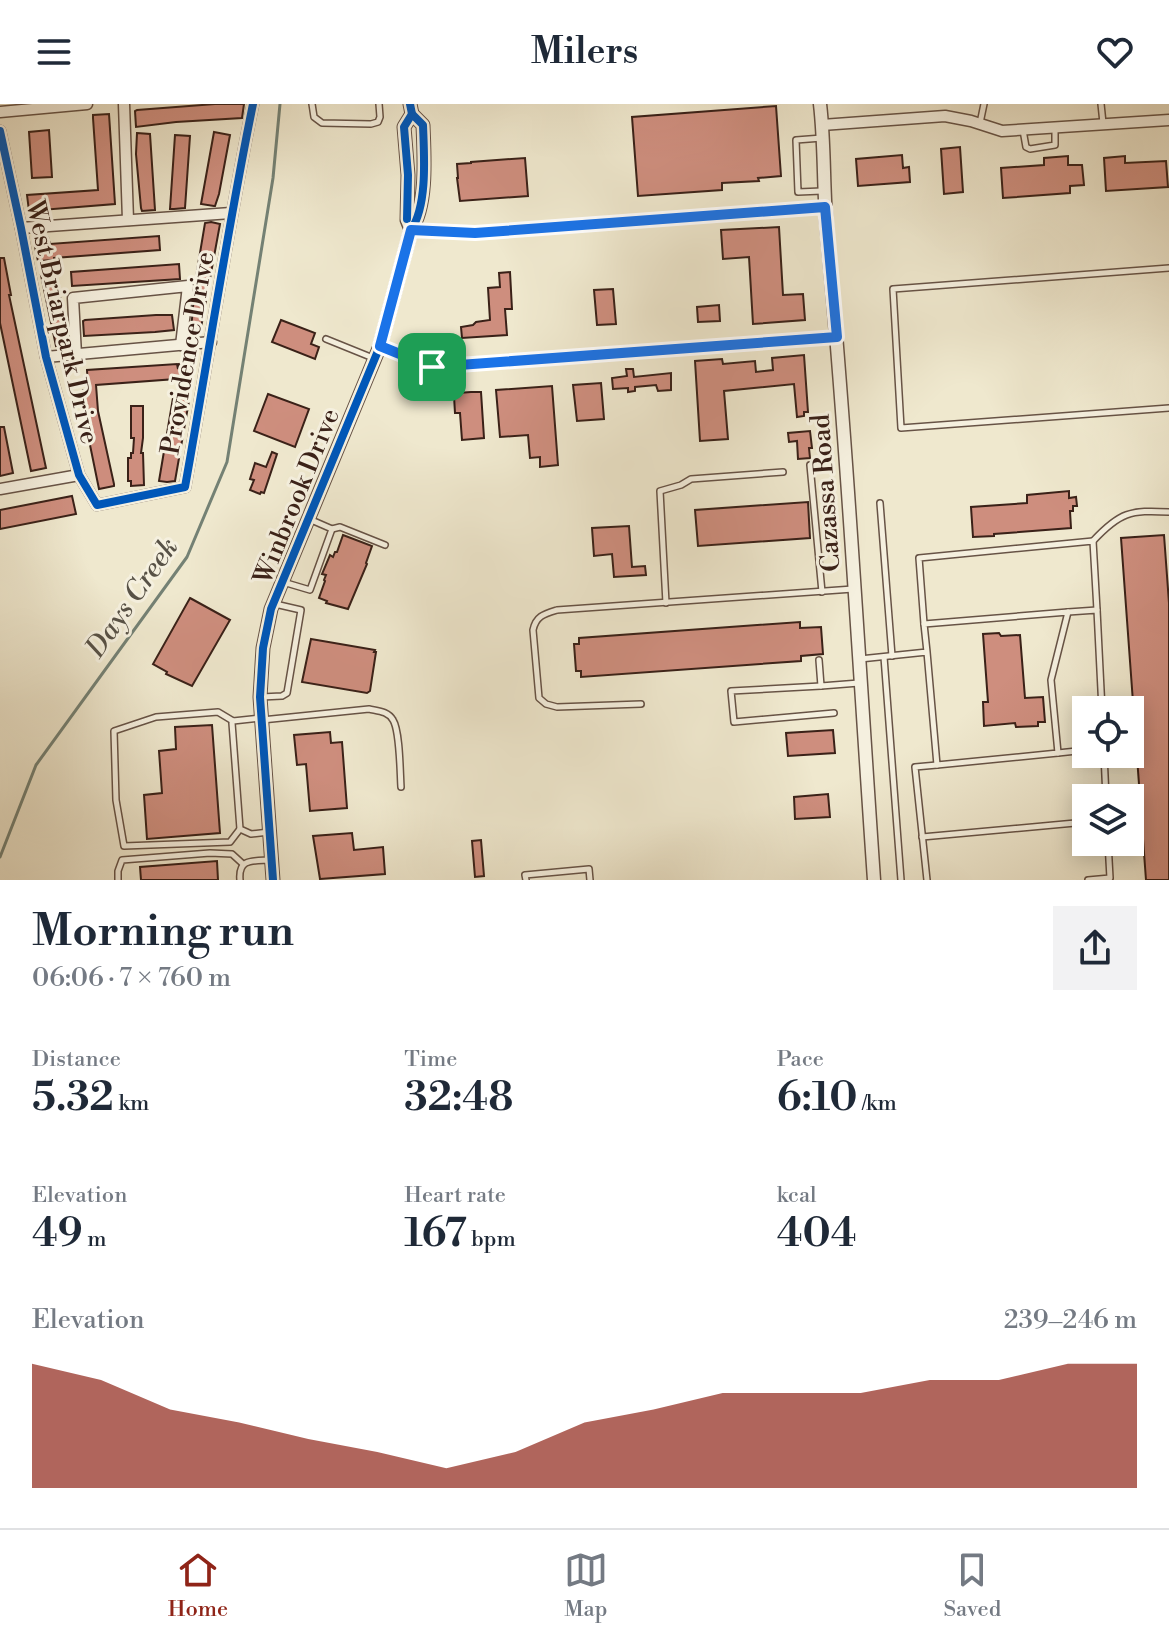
<!DOCTYPE html>
<meta charset="utf-8">
<style>
body{margin:0;font-family:"Libre Bodoni",serif;background:#f2f2f3;color:#1f2937;height:100vh;display:flex;flex-direction:column;font-size:30px;white-space:nowrap}
*{box-sizing:border-box;margin:0}
p{font-size:26px;color:#747a83}
.icon{flex:none;width:44px;height:44px;fill:none;stroke:currentColor;stroke-width:2;stroke-linecap:round;stroke-linejoin:round}
.map{position:relative;height:776px;overflow:hidden}
.drawer{display:flex;flex-direction:column;background:#fff;flex:1}
.drawer>*{flex:none}
.buttons{position:absolute;left:1072px;top:592px;display:grid;gap:16px}
.buttons a{display:grid;place-items:center;width:72px;height:72px;border-radius:0px;background:#fff;box-shadow:0 4px 20px #0003;font-size:40px}
.pin{position:absolute;display:grid;place-items:center;width:68px;height:68px;color:#fff;margin:-34px;border-radius:16px;box-shadow:0 4px 12px #0006}
.round{display:grid;place-items:center;flex:none;width:84px;height:84px;border-radius:0px;background:#f2f2f3}
.headline{display:flex;align-items:center;justify-content:space-between;height:136px;padding:0 32px}
h1{font-size:44px;font-weight:600;line-height:60px}
.stats{display:grid;grid-template-columns:repeat(3,1fr);gap:12px;height:136px;padding:8px 32px}
.stats div{display:grid;align-content:center}
.stats b{font-size:40px;font-weight:600}
.stats small{font-size:22px;font-weight:400}
.stats p{font-size:22px}
.chart{height:224px;padding:16px 32px}
.chart p{display:flex;justify-content:space-between}
.chart svg{width:100%;height:144px;margin-top:8px;fill:#8f2418;opacity:.7}
header{display:flex;justify-content:space-between;align-items:center;height:104px;padding:0 32px;background:#fff;font-size:36px;font-weight:600}
.tab-bar{display:flex;justify-content:space-around;align-items:center;height:112px;border-top:2px solid #e0e1e3;background:#fff;font-size:22px;color:#747a83}
.tab-bar a{display:grid;justify-items:center;gap:4px}
.tab-bar .selected{color:#8f2418}
.map>svg:first-child{display:block}
</style>
<header><svg class="icon" aria-label="menu" viewBox="0 0 24 24"><path d="M4 6h16M4 12h16M4 18h16"/></svg>Milers<svg class="icon" aria-label="heart" viewBox="0 0 24 24"><path d="M12 20l-8-8c-3-5 5-10 8-4 3-6 11-1 8 4z"/></svg></header>
<div class="map">
<svg width="1169" height="776" viewBox="0 0 1169 776">
<rect width="100%" height="100%" fill="#efe8ce"/>
<filter id="stains"><feTurbulence type="fractalNoise" baseFrequency=".0025" numOctaves="4"/><feColorMatrix values="0 0 0 0 .2 0 0 0 0 .09 0 0 0 0 .02 0 0 0 .5 -.17"/></filter>
<radialGradient id="worn" r=".72"><stop offset=".6" stop-color="#630" stop-opacity="0"/><stop offset="1" stop-color="#630" stop-opacity=".3"/></radialGradient>
<g fill="none" stroke-linecap="round" stroke-linejoin="round">
<path stroke="#748174" stroke-width="3" d="M0 753 36 661 187 453 227 358 273 74 280 0"/>
</g>
<g fill="#ce8e7e" stroke="#3a2118" stroke-width="2">
<path d="M215 0H244L242 14 176 18 136 23 135 7 137 6Z"/>
<path d="M776 2 781 72 758 74 759 77 722 79V86L638 92 632 13Z"/>
<path d="M109 10 115 100 29 107 27 91 98 86 93 14V11Z"/>
<path d="M49 26 52 73 32 74 29 28Z"/>
<path d="M214 28 230 31 219 90 215 102H214L201 100Z"/>
<path d="M137 29 150 30 155 106 142 107 141 104 136 50Z"/>
<path d="M175 31 190 32 185 104 174 105H170Z"/>
<path d="M960 43 963 88 944 90 941 45Z"/>
<path d="M902 51 903 64 909 63 910 78 858 82 856 55Z"/>
<path d="M1068 52V61H1082L1084 81 1070 82V89L1003 94 1001 64 1044 61V54Z"/>
<path d="M1125 52V59L1166 57 1168 83 1106 87 1104 54Z"/>
<path d="M525 54 528 92 460 97 457 74H458L457 60 471 59V58Z"/>
<path d="M211 118 220 120 200 229 191 227 195 179 205 119Z"/>
<path d="M779 123 783 191 803 190 805 216 753 220 749 153 723 155 721 126Z"/>
<path d="M159 132 160 146 54 154V156L38 157 34 138V135L48 133 50 140Z"/>
<path d="M0 154H4L11 191H9L46 364 31 367 0 219Z"/>
<path d="M179 160 180 175 72 182 71 168Z"/>
<path d="M510 168 512 205H505L507 231 462 234 461 223 473 221 476 218 490 216 488 184 500 183 499 169Z"/>
<path d="M55 169 67 225V240L56 242 41 171Z"/>
<path d="M613 185 616 220 597 221 594 186Z"/>
<path d="M719 201 720 217 698 218 697 203Z"/>
<path d="M156 211H172L174 226 155 228 84 232 83 217 85 216Z"/>
<path d="M281 216 315 229 311 240 319 243 315 255 272 238Z"/>
<path d="M804 251 808 308H804V312L797 313 794 280 724 287 728 335 700 337 695 257 722 255 723 260 755 257 756 268 773 266 772 254Z"/>
<path d="M188 259 189 274 96 281 98 307 114 380V382L99 385 81 297 84 296 83 286H88L87 266 177 260 178 265 179 260Z"/>
<path d="M626 265H633L634 273 671 269V286L658 287 656 281 635 283V287L628 288V284L613 285 612 274 627 272Z"/>
<path d="M601 279 604 315 577 317 573 281Z"/>
<path d="M552 282 558 361 540 363V353L530 354 528 331 500 333 496 286Z"/>
<path d="M174 288 190 291 175 377 167 378 159 377Z"/>
<path d="M471 288H481L484 334 462 336 460 309H455L454 292 458 291V289Z"/>
<path d="M268 290 309 305 295 343 254 327Z"/>
<path d="M131 302H143V334L141 349H143L144 381 131 382V377H128V354H131V349H133L134 334H131Z"/>
<path d="M0 323H4L13 369 0 372Z"/>
<path d="M810 327 812 344H809L810 354 798 355 797 337 789 338 788 329Z"/>
<path d="M272 348 277 350 264 389 261 388 260 390 250 386 254 376 250 375 255 359 266 363Z"/>
<path d="M1069 387V394L1076 393 1077 402H1073V407H1070L1071 424 994 430V432L973 433 971 403 1027 399V391Z"/>
<path d="M72 392 76 410 0 425V406Z"/>
<path d="M808 398 810 434 698 442 695 406Z"/>
<path d="M629 422 632 463 645 462 646 471 614 473 612 450 594 452 592 424Z"/>
<path d="M343 431 372 442 366 459 367 460 348 505 326 499 327 497 319 494 325 477 324 476 326 471 322 470 330 451 333 453 335 448H337Z"/>
<path d="M1164 431 1169 499V776H1146L1121 434Z"/>
<path d="M190 494 230 516 192 582 166 570 167 568 153 560Z"/>
<path d="M800 518V524L821 523 823 550 801 552V557L581 573V567H576L574 540H579V534Z"/>
<path d="M999 529 1001 532 1020 531 1025 594 1043 593 1045 618H1038V622L1016 623 1015 619 984 622 983 598H988L983 530Z"/>
<path d="M311 535 375 546 374 548H376L370 587 367 589 302 578Z"/>
<path d="M212 621 220 729 147 735 144 691 162 689 159 647 176 645 175 623Z"/>
<path d="M833 626 835 649 788 652 786 629Z"/>
<path d="M330 628 331 639 342 638 347 704 310 707 306 660 297 661 294 631Z"/>
<path d="M828 690 830 713 795 715 794 693Z"/>
<path d="M352 729 354 746 383 743 385 770 320 775 313 732Z"/>
<path d="M481 736 484 772 475 773 472 737Z"/>
<path d="M217 757 218 776H141L140 763Z"/>
</g>
<g fill="none" stroke-linecap="round" stroke-linejoin="round">
<g stroke="#675346" stroke-width="8">
<g id="service">
<path d="M312 0 314 13 322 19 371 20 378 18 380 13 379 0"/>
<path d="M1101 0 1103 19"/>
<path d="M980 19 984 0"/>
<path d="M1023 26 1026 43 1030 45 1055 41V24"/>
<path d="M822 34 796 36 798 88 822 87"/>
<path d="M1169 164 893 185 901 324 1169 304"/>
<path d="M326 235 373 254"/>
<path d="M810 361 822 488"/>
<path d="M880 399 892 552"/>
<path d="M332 425 340 423 385 441"/>
<path d="M1093 437C1120 408 1130 406 1169 408"/>
<path d="M283 478 310 486 332 425 309 415"/>
<path d="M666 499 660 387 681 381 691 375 783 368"/>
<path d="M1068 508 1097 506 1102 606"/>
<path d="M924 520 919 454 1093 437 1097 506"/>
<path d="M884 553 901 776"/>
<path d="M860 555 927 548 937 661 1058 649 1051 576 1068 508 924 520 927 548"/>
<path d="M819 556 821 582 859 579"/>
<path d="M821 582 731 587 734 618 834 609"/>
<path d="M261 593 282 592 287 589 301 506 275 500"/>
<path d="M641 600 557 603 546 600 539 594 533 526C536 512 544 510 557 506L853 485"/>
<path d="M261 614 233 617 232 619 240 725 251 730 269 728"/>
<path d="M262 616 369 605C378 607 388 607 393 616 400 627 400 668 401 683"/>
<path d="M233 617 218 608 156 613 114 627 116 696 124 742 230 738 240 725"/>
<path d="M1058 649 1086 646"/>
<path d="M1104 650 1106 694"/>
<path d="M922 733 1086 718"/>
<path d="M118 776V767L122 756 210 749 232 750 243 760"/>
<path d="M240 776C238 754 253 757 270 756"/>
<path d="M526 776 525 771 589 765 590 776"/>
<path d="M927 776 915 663 937 661"/>
<path d="M1088 776 1110 774 1108 738"/>
</g>
</g>
<g stroke="#675346" stroke-width="13">
<g id="minor">
<path d="M124 0 128 116"/>
<path d="M0 8 87 0"/>
<path d="M822 21 945 12 971 17 1002 27 1169 16"/>
<path d="M0 27 21 124 46 253 79 371 97 401 185 383C208 255 227 127 253 0"/>
<path d="M21 124 231 109"/>
<path d="M411 126 475 129 825 103"/>
<path d="M380 242 432 263 837 233"/>
<path d="M76 251 73 194 188 182 181 241"/>
<path d="M46 253 211 238"/>
<path d="M0 385 79 371"/>
</g>
</g>
<g stroke="#675346" stroke-width="15">
<g id="tertiary">
<path d="M410 0 412 10 404 23 408 71 407 116 411 126"/>
<path d="M820 0C825 42 823 85 827 127 847 343 859 560 874 776"/>
<path d="M273 776 260 593 263 544 271 505 380 242 411 126C428 101 424 50 423 21L412 10"/>
</g>
</g>
<use href="#service" stroke="#f5f0df" stroke-width="5"/>
<use href="#minor" stroke="#f5f0df" stroke-width="10"/>
<use href="#tertiary" stroke="#f5f0df" stroke-width="12"/>
<g stroke="#f5f0df" stroke-width="13">
<g id="cycleway">
<path d="M0 27 21 124 46 253 79 371 97 401 185 383C208 255 227 127 253 0"/>
<path d="M407 115 408 71 404 23 412 10 410 0"/>
<path d="M273 776 260 593 263 544 271 505 380 242 411 126C428 101 424 50 423 21L412 10"/>
</g>
</g>
<use href="#cycleway" stroke="#0057b8" stroke-width="8"/>
</g>
<g fill="none" stroke-linecap="round" stroke-linejoin="round">
<g stroke="#fff" stroke-width="16">
<path id="route" d="M825 103 837 233 432 263 380 242 411 126 475 129Z"/>
</g>
<use href="#route" stroke="#1a73e8" stroke-width="10"/>
</g>
<g text-anchor="middle" stroke-width="6" stroke-linejoin="round" paint-order="stroke">
<g font-size="26" fill="#3a2118" stroke="#f5f0df">
<text transform="translate(63 218) rotate(77)" y="9">West Briarpark Drive</text>
<text transform="translate(187 249) rotate(-80)" y="9">Providence Drive</text>
<text transform="translate(825 389) rotate(-94)" y="9">Cazassa Road</text>
<text transform="translate(296 392) rotate(-68)" y="9">Winbrook Drive</text>
</g>
<g font-size="28" font-style="italic" fill="#575146" stroke="#f5f0df">
<text transform="translate(131 493) rotate(-55)" y="10">Days Creek</text>
</g>
</g>
<rect width="100%" height="100%" filter="url(#stains)"/>
<rect width="100%" height="100%" fill="url(#worn)"/>
</svg>
<div class="buttons">
<a><svg class="icon" aria-label="locate" viewBox="0 0 24 24"><circle cx="12" cy="12" r="6"/><path d="M12 2v4M12 18v4M2 12h4M18 12h4"/></svg></a>
<a><svg class="icon" aria-label="layers" viewBox="0 0 24 24"><path d="M12 4l9 5-9 5-9-5zM3 14l9 5 9-5"/></svg></a>
</div>
<div class="pin" style="left:432px;top:263px;background:#1e9e55"><svg class="icon" aria-label="arrive" viewBox="0 0 24 24"><path d="M6 21V4h12l-3 4 3 4H6"/></svg></div>
</div>
<section class="drawer">
<div class="headline"><div><h1>Morning run</h1><p>06:06 · 7 × 760 m</p></div><a class="round"><svg class="icon" aria-label="share" viewBox="0 0 24 24"><path d="M12 15V3M7 8l5-5 5 5M5 13v7h14v-7"/></svg></a></div>
<div class="stats">
<div><p>Distance</p><b>5.32<small> km</small></b></div>
<div><p>Time</p><b>32:48</b></div>
<div><p>Pace</p><b>6:10<small> /km</small></b></div>
</div>
<div class="stats">
<div><p>Elevation</p><b>49<small> m</small></b></div>
<div><p>Heart rate</p><b>167<small> bpm</small></b></div>
<div><p>kcal</p><b>404</b></div>
</div>
<div class="chart"><p><span>Elevation</span>239–246 m</p>
<svg viewBox="0 0 160 44" preserveAspectRatio="none"><path d="M0 44V6L10 11L20 20L30 24L40 29L50 33L60 38L70 33L80 24L90 20L100 15L110 15L120 15L130 11L140 11L150 6L160 6V44z"/></svg>
</div>
</section>
<nav class="tab-bar">
<a class="selected"><svg class="icon" aria-label="home" viewBox="0 0 24 24"><path d="M3 11l9-7 9 7M6 9v11h12V9"/></svg>Home</a>
<a><svg class="icon" aria-label="map" viewBox="0 0 24 24"><path d="M3 6l6-2 6 2 6-2v14l-6 2-6-2-6 2zM9 4v14M15 6v14"/></svg>Map</a>
<a><svg class="icon" aria-label="saved" viewBox="0 0 24 24"><path d="M7 4h10v16l-5-4-5 4z"/></svg>Saved</a>
</nav>
